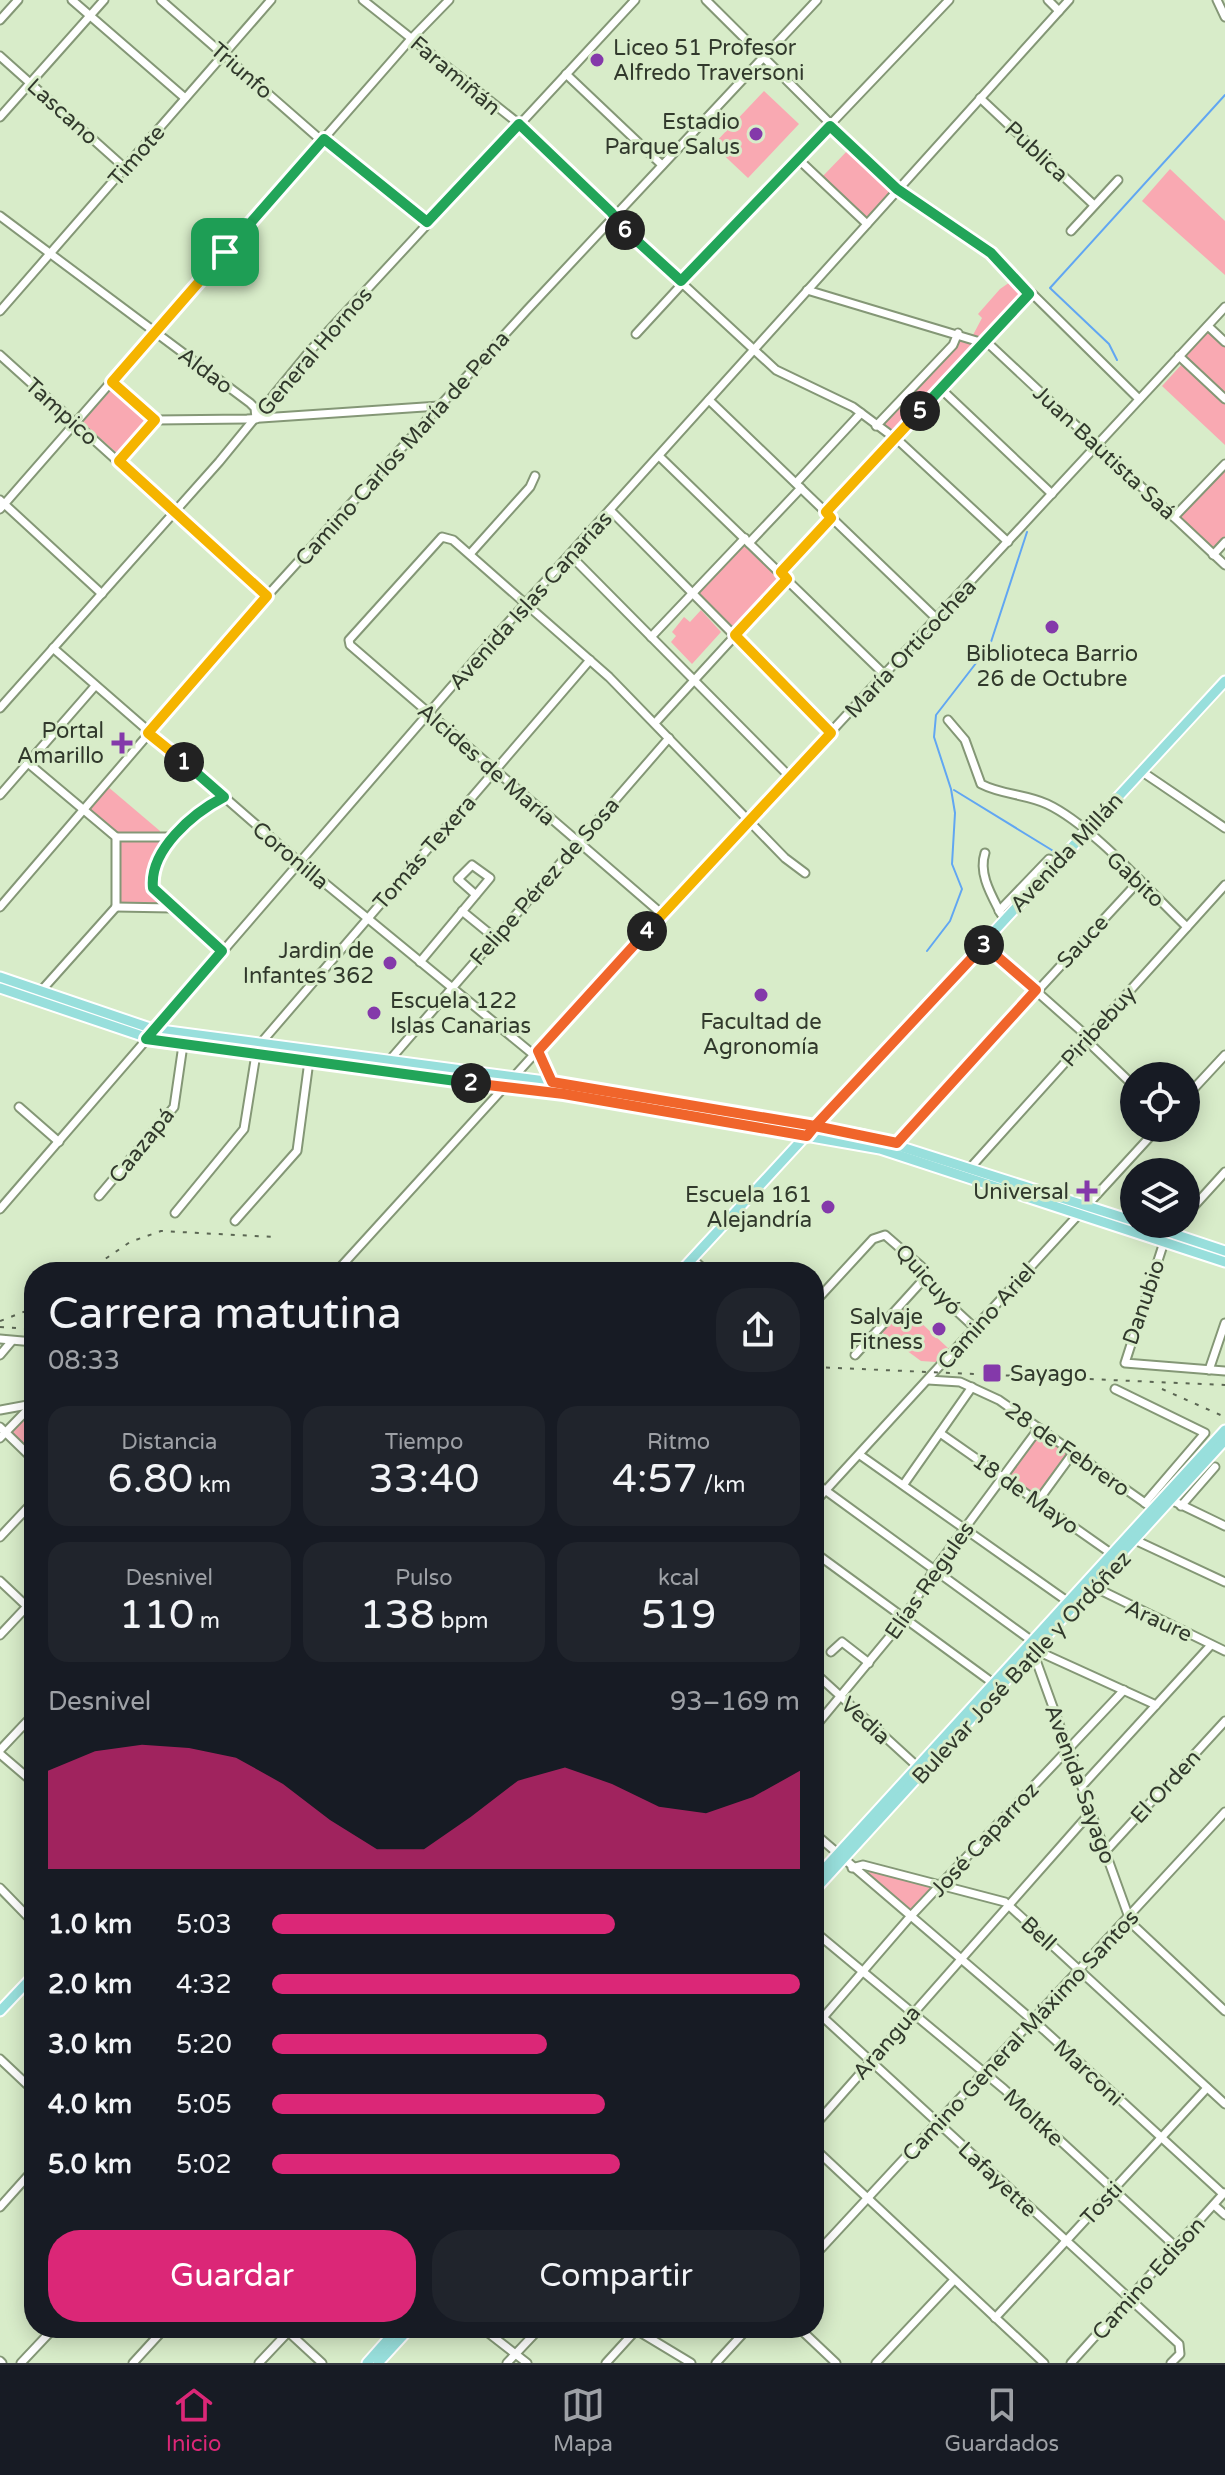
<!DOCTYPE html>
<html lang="es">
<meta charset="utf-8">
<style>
body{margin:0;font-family:"Varela Round",sans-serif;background:#20242c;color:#f1f3f6;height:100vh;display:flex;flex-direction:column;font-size:30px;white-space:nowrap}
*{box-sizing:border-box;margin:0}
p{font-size:26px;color:#9ea1a6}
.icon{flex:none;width:44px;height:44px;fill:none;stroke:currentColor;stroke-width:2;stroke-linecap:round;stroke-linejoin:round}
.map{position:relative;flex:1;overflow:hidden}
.sheet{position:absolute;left:24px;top:1262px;width:800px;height:1076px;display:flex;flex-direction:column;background:#171b24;border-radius:32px;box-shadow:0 4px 20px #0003}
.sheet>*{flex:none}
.fabs{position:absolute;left:1120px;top:1062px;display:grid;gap:16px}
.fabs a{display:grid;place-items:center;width:80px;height:80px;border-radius:50%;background:#171b24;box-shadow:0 4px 20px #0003;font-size:40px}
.pin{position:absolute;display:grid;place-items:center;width:68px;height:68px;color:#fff;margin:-34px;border-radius:16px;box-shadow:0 4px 12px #0006}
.km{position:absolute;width:40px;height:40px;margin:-20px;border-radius:50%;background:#222;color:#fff;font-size:22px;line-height:40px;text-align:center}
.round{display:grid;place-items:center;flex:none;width:84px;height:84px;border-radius:32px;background:#20242c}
.head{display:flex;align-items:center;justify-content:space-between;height:136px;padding:0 24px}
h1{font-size:44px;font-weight:600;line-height:60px}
.stats{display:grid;grid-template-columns:repeat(3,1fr);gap:12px;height:136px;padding:8px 24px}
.stats div{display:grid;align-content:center;border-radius:20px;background:#20242c;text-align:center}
.stats b{font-size:40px;font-weight:600}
.stats small{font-size:22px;font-weight:400}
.stats p{font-size:22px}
.chart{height:224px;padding:16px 24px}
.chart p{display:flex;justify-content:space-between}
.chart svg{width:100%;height:144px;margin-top:8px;fill:#db2777;opacity:.7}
.cta{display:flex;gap:16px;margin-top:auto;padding:16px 24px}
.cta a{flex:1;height:92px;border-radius:32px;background:#db2777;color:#fff;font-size:32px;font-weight:600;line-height:92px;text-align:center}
.cta a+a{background:#20242c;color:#f1f3f6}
ul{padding:0 24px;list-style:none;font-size:26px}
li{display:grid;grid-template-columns:128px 96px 1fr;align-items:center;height:60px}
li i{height:20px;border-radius:10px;background:#db2777}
.tabs{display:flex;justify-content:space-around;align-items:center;height:112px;border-top:2px solid #363941;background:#171b24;font-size:22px;color:#9ea1a6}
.tabs a{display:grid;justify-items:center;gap:4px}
.tabs .selected{color:#db2777}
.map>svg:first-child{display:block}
</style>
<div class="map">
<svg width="1225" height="2363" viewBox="0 0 1225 2363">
<rect width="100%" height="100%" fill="#d8ecc9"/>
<g fill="#f9a9b2">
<path d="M764 91 799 124 748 178 713 145Z"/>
<path d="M850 148 892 190 867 220 822 177Z"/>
<path d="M1170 169 1225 221V275L1142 201Z"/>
<path d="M1013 280 1024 296 985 338 973 335 982 318 978 314 1000 289Z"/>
<path d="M1205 332H1211L1225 345V394L1187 359 1186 353Z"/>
<path d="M960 337 980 343 897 432 882 426Z"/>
<path d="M1182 364 1225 403V445L1162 386Z"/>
<path d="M113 388 147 419 119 455 82 422Z"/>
<path d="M1225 467V536L1211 549 1179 518Z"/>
<path d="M742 544 776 576 778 583 734 630 697 593Z"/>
<path d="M701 610 721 632 692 664 671 642 676 636 672 632 684 617 690 622Z"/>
<path d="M107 786 160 831 159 835 117 834 90 811 88 808Z"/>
<path d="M119 840H167C165 846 160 849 156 855 143 873 155 889 164 905L119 902Z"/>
<path d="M903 1306 948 1348 936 1362 921 1361 880 1331Z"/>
<path d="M34 1408V1456L12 1433Z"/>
<path d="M1037 1434 1068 1453 1036 1496 1009 1474Z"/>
<path d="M871 1870 932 1886V1889L911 1912 866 1876Z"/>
</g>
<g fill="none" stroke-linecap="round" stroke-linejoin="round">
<g stroke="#61a6f2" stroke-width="2">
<path d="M1117 360 1109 344 1050 288 1225 95"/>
<path d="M954 790 1055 852"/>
<path d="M927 951 950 921 962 889 952 864 955 813 951 789 934 737 936 715 990 645 1027 532"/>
</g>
<g stroke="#849776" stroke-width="11">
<g id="minor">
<path d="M72 0 185 98"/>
<path d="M161 0 322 141"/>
<path d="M363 0 523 127 611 212 618 224 776 370 853 407 900 442 1008 542"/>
<path d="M706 0 887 180 991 253 1139 399"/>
<path d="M1048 0 1059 11"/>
<path d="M1217 0 1225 17"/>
<path d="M0 20 18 0"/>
<path d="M0 56 125 168"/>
<path d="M566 74 662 165"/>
<path d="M980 98 1094 205"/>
<path d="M0 117 104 0"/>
<path d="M324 139 427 222"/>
<path d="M797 158 867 224"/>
<path d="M0 216 250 403 255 408 256 419"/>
<path d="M1071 231 1118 180"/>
<path d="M681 281 949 0"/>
<path d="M807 290 990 345 1225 565"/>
<path d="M0 311 271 0"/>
<path d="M1208 326 1225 342"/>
<path d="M636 334 683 283"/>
<path d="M0 355 267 596"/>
<path d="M1179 356 1225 399"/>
<path d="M112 382 155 420 247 419 439 406"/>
<path d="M941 389 1052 494"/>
<path d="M709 400 937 619"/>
<path d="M876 426 953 345 958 333"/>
<path d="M659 456 885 675"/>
<path d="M119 461 155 420"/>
<path d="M796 483 861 413"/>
<path d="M0 500 102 594"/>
<path d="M0 509 410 40 449 0"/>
<path d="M610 510 831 733"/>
<path d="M826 512 1029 294"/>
<path d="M1174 517 1225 464"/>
<path d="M749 543 801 488"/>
<path d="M470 554 530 487 535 476"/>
<path d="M570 555 790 777"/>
<path d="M1213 555 1225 542"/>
<path d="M781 572 831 518"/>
<path d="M651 637 745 538"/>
<path d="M53 648 299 862 534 1055"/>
<path d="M0 708 219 462 309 352 635 0"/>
<path d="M948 720 965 740 981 784C1002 795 1026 794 1047 804 1092 825 1150 892 1187 927"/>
<path d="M655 723 787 579"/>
<path d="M28 763 116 837V907"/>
<path d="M1141 771 1225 828"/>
<path d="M0 795 95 686"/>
<path d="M116 837H175"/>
<path d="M985 853C978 874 992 896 1001 914"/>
<path d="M0 907 267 596 527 310 817 0"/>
<path d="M116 907 172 908"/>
<path d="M462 911 495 938"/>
<path d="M999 911 1049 859 1058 862"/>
<path d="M662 914 350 645 349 640 442 537 453 540 609 677 785 858 805 873"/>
<path d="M982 943 1088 1037"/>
<path d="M222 951 157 894C136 862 199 810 224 797"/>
<path d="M420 962 490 878 472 865 458 879 476 895"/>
<path d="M41 991 116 907"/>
<path d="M1086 1040 1134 1086"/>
<path d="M260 1044 590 660"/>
<path d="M388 1062 669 738"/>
<path d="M1186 1097 1225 1055"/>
<path d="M19 1107 59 1142"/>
<path d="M897 1143 1139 881"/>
<path d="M971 1167 1225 885"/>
<path d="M99 1196 174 1107 183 1045"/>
<path d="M0 1209 478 656 1069 0"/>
<path d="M175 1213 244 1129 256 1054"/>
<path d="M1186 1215 1225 1172"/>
<path d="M235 1221 297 1151 309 1061"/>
<path d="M1164 1242 1125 1363 1225 1371"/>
<path d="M697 1263 707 1272"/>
<path d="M336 1272 662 914 1225 307"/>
<path d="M814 1303 873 1239 885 1235 923 1268V1280L975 1328"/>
<path d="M0 1339 34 1342"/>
<path d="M0 1355 11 1342"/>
<path d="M855 1355 923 1280"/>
<path d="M1209 1370 1225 1323"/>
<path d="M928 1380 960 1382 999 1400 1155 1510"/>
<path d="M1115 1389 1205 1433 1145 1503"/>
<path d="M0 1410 33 1404"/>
<path d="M0 1427 34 1460"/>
<path d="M940 1433 1112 1554"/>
<path d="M0 1438 34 1403"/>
<path d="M860 1455 1067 1601"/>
<path d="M814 1482 1028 1638 1131 1923 1225 2011"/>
<path d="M904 1484 972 1387"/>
<path d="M1169 1499 1225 1526"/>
<path d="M1038 1501 1073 1453"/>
<path d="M814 1503 1158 1128"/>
<path d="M1181 1506 1215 1467"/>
<path d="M0 1537 34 1501"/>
<path d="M1137 1541 1225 1582"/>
<path d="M814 1552 993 1683"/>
<path d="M0 1581 34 1613"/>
<path d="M1094 1587 1225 1651"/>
<path d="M0 1635 34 1599"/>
<path d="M831 1652 842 1642 869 1663"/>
<path d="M1044 1654 1156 1705"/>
<path d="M814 1672 918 1767"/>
<path d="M814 1728 901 1623 934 1570 1039 1428"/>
<path d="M0 1750 34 1714"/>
<path d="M0 1754 34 1783"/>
<path d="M1082 1786 1211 1645"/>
<path d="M814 1833 1044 2030 1223 2194"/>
<path d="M1105 1852 1225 1721"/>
<path d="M852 1868 863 1865 1005 1902 1225 2104"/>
<path d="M0 1888 34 1923"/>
<path d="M814 1931 1004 2089 1176 2247"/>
<path d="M814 2009 1179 2344 1180 2354 1171 2363"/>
<path d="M814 2028 909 1918 1124 1690"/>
<path d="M0 2059 34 2091"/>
<path d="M814 2126 1091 1812"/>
<path d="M814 2148 1044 2363"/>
<path d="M1214 2205 1225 2215"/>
<path d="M0 2207 34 2169"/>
<path d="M814 2256 1225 1812"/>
<path d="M995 2318 1207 2088"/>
<path d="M284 2328 322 2363"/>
<path d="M482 2328 527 2363"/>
<path d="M633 2328 691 2363"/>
<path d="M799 2328 836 2363"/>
<path d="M0 2361 2 2363"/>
<path d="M21 2363 54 2328"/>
<path d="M133 2363 165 2328"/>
<path d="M259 2363 292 2328"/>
<path d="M507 2363 540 2328"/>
<path d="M606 2363 637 2329"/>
<path d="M716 2363 748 2328"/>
<path d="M876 2363 954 2280"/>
<path d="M1071 2363 1224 2193"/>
</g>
</g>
<g stroke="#fff" stroke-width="13">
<g id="major">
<path d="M0 977 153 1029 568 1084 864 1135 1134 1221"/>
<path d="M0 988 160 1042 564 1094 880 1149 1225 1262"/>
<path d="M538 1051 552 1082"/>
<path d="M1144 1224 1225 1251"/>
<path d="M680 1272 1225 681"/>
<path d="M814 1880 1225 1430"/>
<path d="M814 1891 1225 1440"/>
<path d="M0 2011 34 1975"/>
<path d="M367 2363 398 2328"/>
<path d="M378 2363 410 2328"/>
</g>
</g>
<use href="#minor" stroke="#fff" stroke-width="7"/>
<use href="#major" stroke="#98dfdc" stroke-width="9"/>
<g stroke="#5b6653" stroke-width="2" stroke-dasharray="4 8" stroke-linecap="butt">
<path d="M86 1272 130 1242 161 1231 274 1237"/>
<path d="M0 1321 34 1308"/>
<path d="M0 1327 34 1329"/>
<path d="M814 1367 1225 1385"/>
<path d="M1162 1389 1225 1417"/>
</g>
</g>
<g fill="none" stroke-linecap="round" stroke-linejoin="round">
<g stroke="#fff" stroke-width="16">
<path id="split-1" d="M184 762 148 733 267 596 119 461 155 420 112 382 225 252"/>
</g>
<g stroke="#fff" stroke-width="16">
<path id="split-2" d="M184 762 224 797C193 813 149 850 153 888L222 951 146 1039 471 1083"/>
</g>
<g stroke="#fff" stroke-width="16">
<path id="split-3" d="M471 1083 564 1094 807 1136 815 1126 897 1143 1036 990 984 945"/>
</g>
<g stroke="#fff" stroke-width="16">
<path id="split-4" d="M647 931 538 1051 552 1082 815 1126 984 945"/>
</g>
<g stroke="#fff" stroke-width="16">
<path id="split-5" d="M647 931 831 733 735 635 787 579 781 572 831 518 826 512 920 411"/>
</g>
<g stroke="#fff" stroke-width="16">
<path id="split-6" d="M625 230 681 281 830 126 897 189 991 253 1029 294 920 411"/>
</g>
<g stroke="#fff" stroke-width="16">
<path id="split-7" d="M225 252 324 139 427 222 519 124 611 212 625 230"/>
</g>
<use href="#split-1" stroke="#f5b400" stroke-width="10"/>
<use href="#split-2" stroke="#22a559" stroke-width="10"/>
<use href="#split-3" stroke="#f0652b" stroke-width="10"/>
<use href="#split-4" stroke="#f0652b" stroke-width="10"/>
<use href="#split-5" stroke="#f5b400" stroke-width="10"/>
<use href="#split-6" stroke="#22a559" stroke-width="10"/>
<use href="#split-7" stroke="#22a559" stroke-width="10"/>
</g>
<g fill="#8439aa" stroke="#d8ecc9" stroke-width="3">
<circle cx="597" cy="60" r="8"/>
<circle cx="756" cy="134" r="8"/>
<circle cx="1052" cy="627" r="8"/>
<path d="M118 731h8v8h8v8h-8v8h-8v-8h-8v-8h8z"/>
<circle cx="390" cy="963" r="8"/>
<circle cx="761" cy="995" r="8"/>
<circle cx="374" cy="1013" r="8"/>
<path d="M1083 1179h8v8h8v8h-8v8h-8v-8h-8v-8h8z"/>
<circle cx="828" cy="1207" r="8"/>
<circle cx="939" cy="1329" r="8"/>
<rect x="982" y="1363" width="20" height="20" rx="4"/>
</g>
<g text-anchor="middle" stroke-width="6" stroke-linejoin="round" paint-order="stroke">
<g font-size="22" fill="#31392c" stroke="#d8ecc9" text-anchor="end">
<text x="613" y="55" text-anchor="start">Liceo 51 Profesor<tspan x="613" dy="25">Alfredo Traversoni</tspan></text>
<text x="740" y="129">Estadio<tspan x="740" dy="25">Parque Salus</tspan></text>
<text x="1052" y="661" text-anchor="middle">Biblioteca Barrio<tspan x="1052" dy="25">26 de Octubre</tspan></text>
<text x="104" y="738">Portal<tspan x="104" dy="25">Amarillo</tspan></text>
<text x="374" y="958">Jardin de<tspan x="374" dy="25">Infantes 362</tspan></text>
<text x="390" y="1008" text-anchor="start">Escuela 122<tspan x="390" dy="25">Islas Canarias</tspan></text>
<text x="761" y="1029" text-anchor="middle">Facultad de<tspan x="761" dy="25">Agronomía</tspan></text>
<text x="1069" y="1199">Universal</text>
<text x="812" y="1202">Escuela 161<tspan x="812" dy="25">Alejandría</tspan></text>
<text x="923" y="1324">Salvaje<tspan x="923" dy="25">Fitness</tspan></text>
<text x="1010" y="1381" text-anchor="start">Sayago</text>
</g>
<g font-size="22" fill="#31392c" stroke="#d8ecc9">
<text transform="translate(242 70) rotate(41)" y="8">Triunfo</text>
<text transform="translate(456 75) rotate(40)" y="8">Faramiñán</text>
<text transform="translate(63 111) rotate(42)" y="8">Lascano</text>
<text transform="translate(1037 151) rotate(43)" y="8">Publica</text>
<text transform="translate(136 155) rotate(-49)" y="8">Timote</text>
<text transform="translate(314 351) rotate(-49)" y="8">General Hornos</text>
<text transform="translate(206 370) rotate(37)" y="8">Aldao</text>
<text transform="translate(62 411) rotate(42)" y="8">Tampico</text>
<text transform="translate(402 448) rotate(-48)" y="8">Camino Carlos María de Pena</text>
<text transform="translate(1105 452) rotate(43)" y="8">Juan Bautista Saá</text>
<text transform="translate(530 600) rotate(-48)" y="8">Avenida Islas Canarias</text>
<text transform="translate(910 648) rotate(-47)" y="8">María Orticochea</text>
<text transform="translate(487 764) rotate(41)" y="8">Alcides de María</text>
<text transform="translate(424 852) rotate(-49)" y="8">Tomás Texera</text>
<text transform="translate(1066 852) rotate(-47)" y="8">Avenida Millán</text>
<text transform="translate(291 855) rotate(40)" y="8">Coronilla</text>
<text transform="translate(1136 879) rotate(43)" y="8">Gabito</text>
<text transform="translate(544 881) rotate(-49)" y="8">Felipe Pérez de Sosa</text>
<text transform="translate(1082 941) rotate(-47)" y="8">Sauce</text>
<text transform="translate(1098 1026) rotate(-48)" y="8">Piribebuy</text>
<text transform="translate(141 1145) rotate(-51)" y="8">Caazapá</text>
<text transform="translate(929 1279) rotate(48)" y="8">Quicuyó</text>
<text transform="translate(1143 1302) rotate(-71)" y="8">Danubio</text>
<text transform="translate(986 1316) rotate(-48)" y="8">Camino Ariel</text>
<text transform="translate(1068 1449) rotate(35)" y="8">28 de Febrero</text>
<text transform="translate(1026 1493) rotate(35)" y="8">18 de Mayo</text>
<text transform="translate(929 1580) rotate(-55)" y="8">Elías Regules</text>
<text transform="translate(1159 1620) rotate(25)" y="8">Araure</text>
<text transform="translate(1021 1667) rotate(-47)" y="8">Bulevar José Batlle y Ordóñez</text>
<text transform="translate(866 1720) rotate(43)" y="8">Vedia</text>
<text transform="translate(1081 1784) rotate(70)" y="8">Avenida Sayago</text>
<text transform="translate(1165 1786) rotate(-47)" y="8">El Orden</text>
<text transform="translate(984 1839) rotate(-47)" y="8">José Caparroz</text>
<text transform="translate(1039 1933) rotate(43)" y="8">Bell</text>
<text transform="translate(1020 2035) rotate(-47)" y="8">Camino General Máximo Santos</text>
<text transform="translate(886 2042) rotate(-49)" y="8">Arangua</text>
<text transform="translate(1089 2072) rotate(43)" y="8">Marconi</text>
<text transform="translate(1034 2117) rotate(43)" y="8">Moltke</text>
<text transform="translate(998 2179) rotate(43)" y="8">Lafayette</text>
<text transform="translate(1101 2203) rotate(-47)" y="8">Tosti</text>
<text transform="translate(1148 2278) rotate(-48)" y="8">Camino Edison</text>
</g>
</g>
</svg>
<div class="fabs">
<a><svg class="icon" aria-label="locate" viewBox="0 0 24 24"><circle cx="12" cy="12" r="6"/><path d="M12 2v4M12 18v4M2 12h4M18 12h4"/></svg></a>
<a><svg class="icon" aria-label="layers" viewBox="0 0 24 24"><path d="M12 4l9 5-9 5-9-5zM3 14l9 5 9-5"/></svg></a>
</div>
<div class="pin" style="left:225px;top:252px;background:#1e9e55"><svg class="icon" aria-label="arrive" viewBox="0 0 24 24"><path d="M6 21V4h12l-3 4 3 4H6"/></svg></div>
<b class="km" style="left:184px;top:762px">1</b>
<b class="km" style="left:471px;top:1083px">2</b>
<b class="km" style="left:984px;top:945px">3</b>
<b class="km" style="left:647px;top:931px">4</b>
<b class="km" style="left:920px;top:411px">5</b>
<b class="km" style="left:625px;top:230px">6</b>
<section class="sheet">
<div class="head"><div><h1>Carrera matutina</h1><p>08:33</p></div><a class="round"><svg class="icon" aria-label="share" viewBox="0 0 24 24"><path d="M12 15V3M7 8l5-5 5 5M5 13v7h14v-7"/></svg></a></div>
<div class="stats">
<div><p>Distancia</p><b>6.80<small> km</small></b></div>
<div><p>Tiempo</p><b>33:40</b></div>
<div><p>Ritmo</p><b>4:57<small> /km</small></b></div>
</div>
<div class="stats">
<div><p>Desnivel</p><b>110<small> m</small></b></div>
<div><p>Pulso</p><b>138<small> bpm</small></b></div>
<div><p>kcal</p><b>519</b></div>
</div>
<div class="chart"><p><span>Desnivel</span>93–169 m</p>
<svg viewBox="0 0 160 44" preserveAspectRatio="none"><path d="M0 44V14L10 8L20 6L30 7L40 10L50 18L60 29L70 38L80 38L90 28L100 17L110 13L120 18L130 25L140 27L150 22L160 14V44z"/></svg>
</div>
<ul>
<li><b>1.0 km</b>5:03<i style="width:65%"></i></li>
<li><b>2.0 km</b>4:32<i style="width:100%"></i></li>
<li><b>3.0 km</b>5:20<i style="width:52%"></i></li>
<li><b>4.0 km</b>5:05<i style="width:63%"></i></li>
<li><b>5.0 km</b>5:02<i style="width:66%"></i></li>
</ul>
<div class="cta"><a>Guardar</a><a>Compartir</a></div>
</section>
</div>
<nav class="tabs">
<a class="selected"><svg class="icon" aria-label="home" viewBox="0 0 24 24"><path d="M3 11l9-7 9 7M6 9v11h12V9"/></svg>Inicio</a>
<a><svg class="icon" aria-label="map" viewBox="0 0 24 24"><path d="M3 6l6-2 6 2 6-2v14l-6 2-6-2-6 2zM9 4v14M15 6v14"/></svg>Mapa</a>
<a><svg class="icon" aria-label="saved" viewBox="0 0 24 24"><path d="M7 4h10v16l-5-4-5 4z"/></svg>Guardados</a>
</nav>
